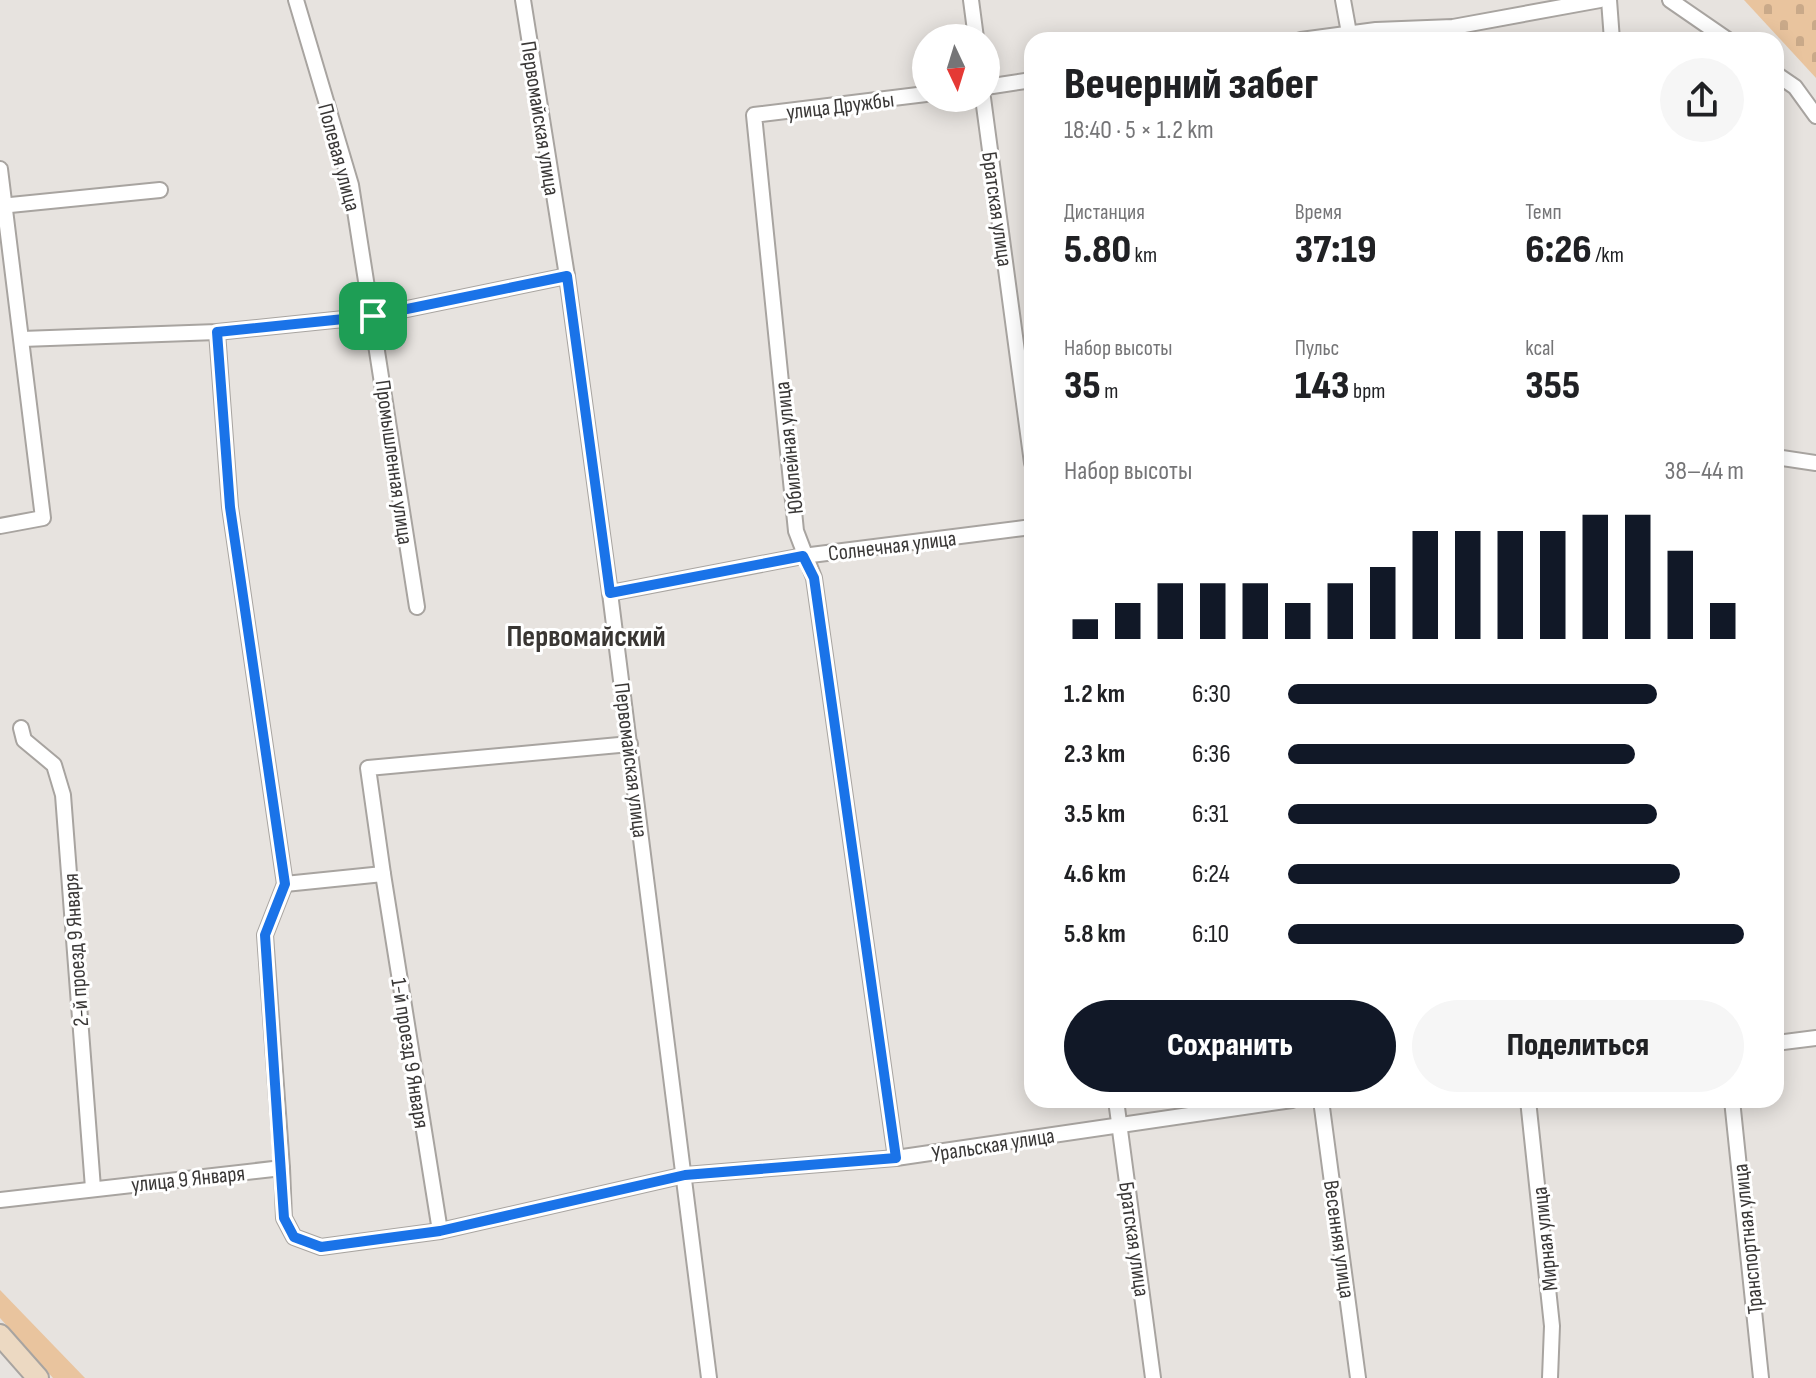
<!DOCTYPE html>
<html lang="ru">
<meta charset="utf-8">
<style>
body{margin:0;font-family:"Sofia Sans Condensed",sans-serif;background:#f6f6f6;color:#202124;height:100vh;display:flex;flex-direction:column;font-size:30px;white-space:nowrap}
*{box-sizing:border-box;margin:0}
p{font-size:26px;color:#757577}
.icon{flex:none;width:44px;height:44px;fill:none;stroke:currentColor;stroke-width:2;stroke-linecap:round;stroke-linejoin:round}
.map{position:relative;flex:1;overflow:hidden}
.drawer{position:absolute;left:1024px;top:32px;width:760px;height:1076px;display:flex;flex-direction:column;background:#fff;border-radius:24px;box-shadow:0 4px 20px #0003}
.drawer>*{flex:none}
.needle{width:52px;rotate:176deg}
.buttons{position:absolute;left:912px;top:24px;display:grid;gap:16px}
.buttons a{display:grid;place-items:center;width:88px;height:88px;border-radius:50%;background:#fff;box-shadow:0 4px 20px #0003;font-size:40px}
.pin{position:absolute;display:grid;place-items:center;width:68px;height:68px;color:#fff;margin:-34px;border-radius:16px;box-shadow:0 4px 12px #0006}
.round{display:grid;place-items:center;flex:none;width:84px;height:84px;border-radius:42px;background:#f6f6f6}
.headline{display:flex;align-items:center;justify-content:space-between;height:136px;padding:0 40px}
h1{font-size:44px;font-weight:800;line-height:60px}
.stats{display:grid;grid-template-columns:repeat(3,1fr);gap:12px;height:136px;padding:8px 40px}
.stats div{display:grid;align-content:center}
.stats b{font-size:40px;font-weight:800}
.stats small{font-size:22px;font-weight:400}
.stats p{font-size:22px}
.chart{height:224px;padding:16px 40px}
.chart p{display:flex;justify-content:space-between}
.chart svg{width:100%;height:144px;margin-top:8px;stroke:#111827;stroke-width:6}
.cta{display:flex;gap:16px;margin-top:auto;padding:16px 40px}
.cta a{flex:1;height:92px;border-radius:48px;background:#111827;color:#fff;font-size:32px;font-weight:800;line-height:92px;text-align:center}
.cta a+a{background:#f6f6f6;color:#202124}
ul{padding:0 40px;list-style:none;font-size:26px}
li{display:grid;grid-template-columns:128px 96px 1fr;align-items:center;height:60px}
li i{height:20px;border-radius:10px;background:#111827}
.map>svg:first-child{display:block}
</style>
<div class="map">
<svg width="1816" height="1378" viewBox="0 0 1816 1378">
<defs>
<pattern id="cemetery-stones" width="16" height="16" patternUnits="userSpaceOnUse" patternTransform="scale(2)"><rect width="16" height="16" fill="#e9c49e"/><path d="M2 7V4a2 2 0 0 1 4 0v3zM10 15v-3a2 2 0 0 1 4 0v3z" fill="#c9a989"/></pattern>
</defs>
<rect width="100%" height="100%" fill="#e7e3df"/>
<path fill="#e9c49e" d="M0 1290 85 1378H53L0 1318Z"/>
<path fill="url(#cemetery-stones)" d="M1744 0H1816V78Z"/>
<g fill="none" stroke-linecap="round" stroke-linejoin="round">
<g stroke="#a8a4a0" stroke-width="18">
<g id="street">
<path d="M296 0 351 185 417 607"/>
<path d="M523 0 567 276 610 593 709 1378"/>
<path d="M971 0 976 38"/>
<path d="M1343 0 1349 33"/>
<path d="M1609 0 1612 40"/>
<path d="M1670 0 1728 40"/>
<path d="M1301 40 1376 30 1453 27 1600 0"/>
<path d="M1776 74 1795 87 1816 116"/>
<path d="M986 87 1032 80"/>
<path d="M983 98 1032 463"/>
<path d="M0 169 43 518 0 526"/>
<path d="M0 206 160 190"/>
<path d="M217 332 230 507 285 884 383 874 368 768 630 744"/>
<path d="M22 339 217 332 373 316 567 276"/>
<path d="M1776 457 1816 463"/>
<path d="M610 593 803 556 1032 527"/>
<path d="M21 728 24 740 54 765 63 795 93 1188"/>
<path d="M383 874 440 1231"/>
<path d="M1776 1043 1816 1038"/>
<path d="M1116 1100 1153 1378"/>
<path d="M1321 1100 1358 1378"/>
<path d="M1528 1100 1552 1326 1550 1378"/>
<path d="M1732 1100 1761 1378"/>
<path d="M896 1158 814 578 796 531 754 115 926 94"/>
<path d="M282 1168 284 1218 294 1237 321 1247 440 1231 685 1175 896 1158 1292 1100"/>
<path d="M0 1200 282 1168 265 935 285 884"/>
</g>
</g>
<g stroke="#a8a4a0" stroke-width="24">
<path id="secondary" d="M0 1335 38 1378"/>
</g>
<use href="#street" stroke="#fff" stroke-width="14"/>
<use href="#secondary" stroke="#ecd9c2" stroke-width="20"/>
</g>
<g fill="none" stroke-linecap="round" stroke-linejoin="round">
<g stroke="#fff" stroke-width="16">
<path id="route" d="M567 276 610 593 803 556 814 578 896 1158 685 1175 440 1231 380 1239 321 1247 294 1237 284 1218 265 935 285 884 230 507 217 332 373 316Z"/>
</g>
<use href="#route" stroke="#1a73e8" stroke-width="10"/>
</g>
<g text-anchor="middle" stroke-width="6" stroke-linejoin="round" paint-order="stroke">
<g font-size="22" fill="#3a3837" stroke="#fff">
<text transform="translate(840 105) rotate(-7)" y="8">улица Дружбы</text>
<text transform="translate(541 118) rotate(81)" y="8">Первомайская улица</text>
<text transform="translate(340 157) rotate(75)" y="8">Полевая улица</text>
<text transform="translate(998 209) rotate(82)" y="8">Братская улица</text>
<text transform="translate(788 448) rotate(-96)" y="8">Юбилейная улица</text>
<text transform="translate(395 462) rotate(82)" y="8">Промышленная улица</text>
<text transform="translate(892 545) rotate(-7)" y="8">Солнечная улица</text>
<text transform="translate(632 760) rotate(83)" y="8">Первомайская улица</text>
<text transform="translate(75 950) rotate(-94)" y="8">2-й проезд 9 Января</text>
<text transform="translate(411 1053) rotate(81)" y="8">1-й проезд 9 Января</text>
<text transform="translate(993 1144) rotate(-9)" y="8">Уральская улица</text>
<text transform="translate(188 1178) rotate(-6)" y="8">улица 9 Января</text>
<text transform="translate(1135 1239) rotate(82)" y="8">Братская улица</text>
<text transform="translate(1340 1239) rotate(82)" y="8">Весенняя улица</text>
<text transform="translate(1544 1239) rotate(-96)" y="8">Мирная улица</text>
<text transform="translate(1747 1239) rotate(-96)" y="8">Транспортная улица</text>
</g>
<g font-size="30" font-weight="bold" fill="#393633" stroke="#fff">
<text x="586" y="646">Первомайский</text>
</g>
</g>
</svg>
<div class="buttons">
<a><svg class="needle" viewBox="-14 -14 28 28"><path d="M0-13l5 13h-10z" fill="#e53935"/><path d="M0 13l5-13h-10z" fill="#757577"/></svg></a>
</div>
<div class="pin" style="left:373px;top:316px;background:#1e9e55"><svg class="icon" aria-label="arrive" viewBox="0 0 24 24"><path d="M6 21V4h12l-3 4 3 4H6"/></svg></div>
<section class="drawer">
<div class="headline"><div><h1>Вечерний забег</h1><p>18:40 · 5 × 1.2 km</p></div><a class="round"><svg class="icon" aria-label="share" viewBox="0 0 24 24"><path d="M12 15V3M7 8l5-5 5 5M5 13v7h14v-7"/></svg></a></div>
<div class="stats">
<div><p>Дистанция</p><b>5.80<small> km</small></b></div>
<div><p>Время</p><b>37:19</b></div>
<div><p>Темп</p><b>6:26<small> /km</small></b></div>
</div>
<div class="stats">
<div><p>Набор высоты</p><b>35<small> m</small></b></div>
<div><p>Пульс</p><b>143<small> bpm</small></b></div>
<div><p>kcal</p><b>355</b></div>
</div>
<div class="chart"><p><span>Набор высоты</span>38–44 m</p>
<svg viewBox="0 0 160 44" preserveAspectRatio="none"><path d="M5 44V38M15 44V33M25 44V27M35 44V27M45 44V27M55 44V33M65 44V27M75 44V22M85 44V11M95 44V11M105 44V11M115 44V11M125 44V6M135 44V6M145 44V17M155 44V33"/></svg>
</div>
<ul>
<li><b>1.2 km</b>6:30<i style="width:81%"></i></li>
<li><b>2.3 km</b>6:36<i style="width:76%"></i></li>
<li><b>3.5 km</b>6:31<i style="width:81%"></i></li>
<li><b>4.6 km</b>6:24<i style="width:86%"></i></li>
<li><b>5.8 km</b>6:10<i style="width:100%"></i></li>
</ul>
<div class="cta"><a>Сохранить</a><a>Поделиться</a></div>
</section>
</div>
